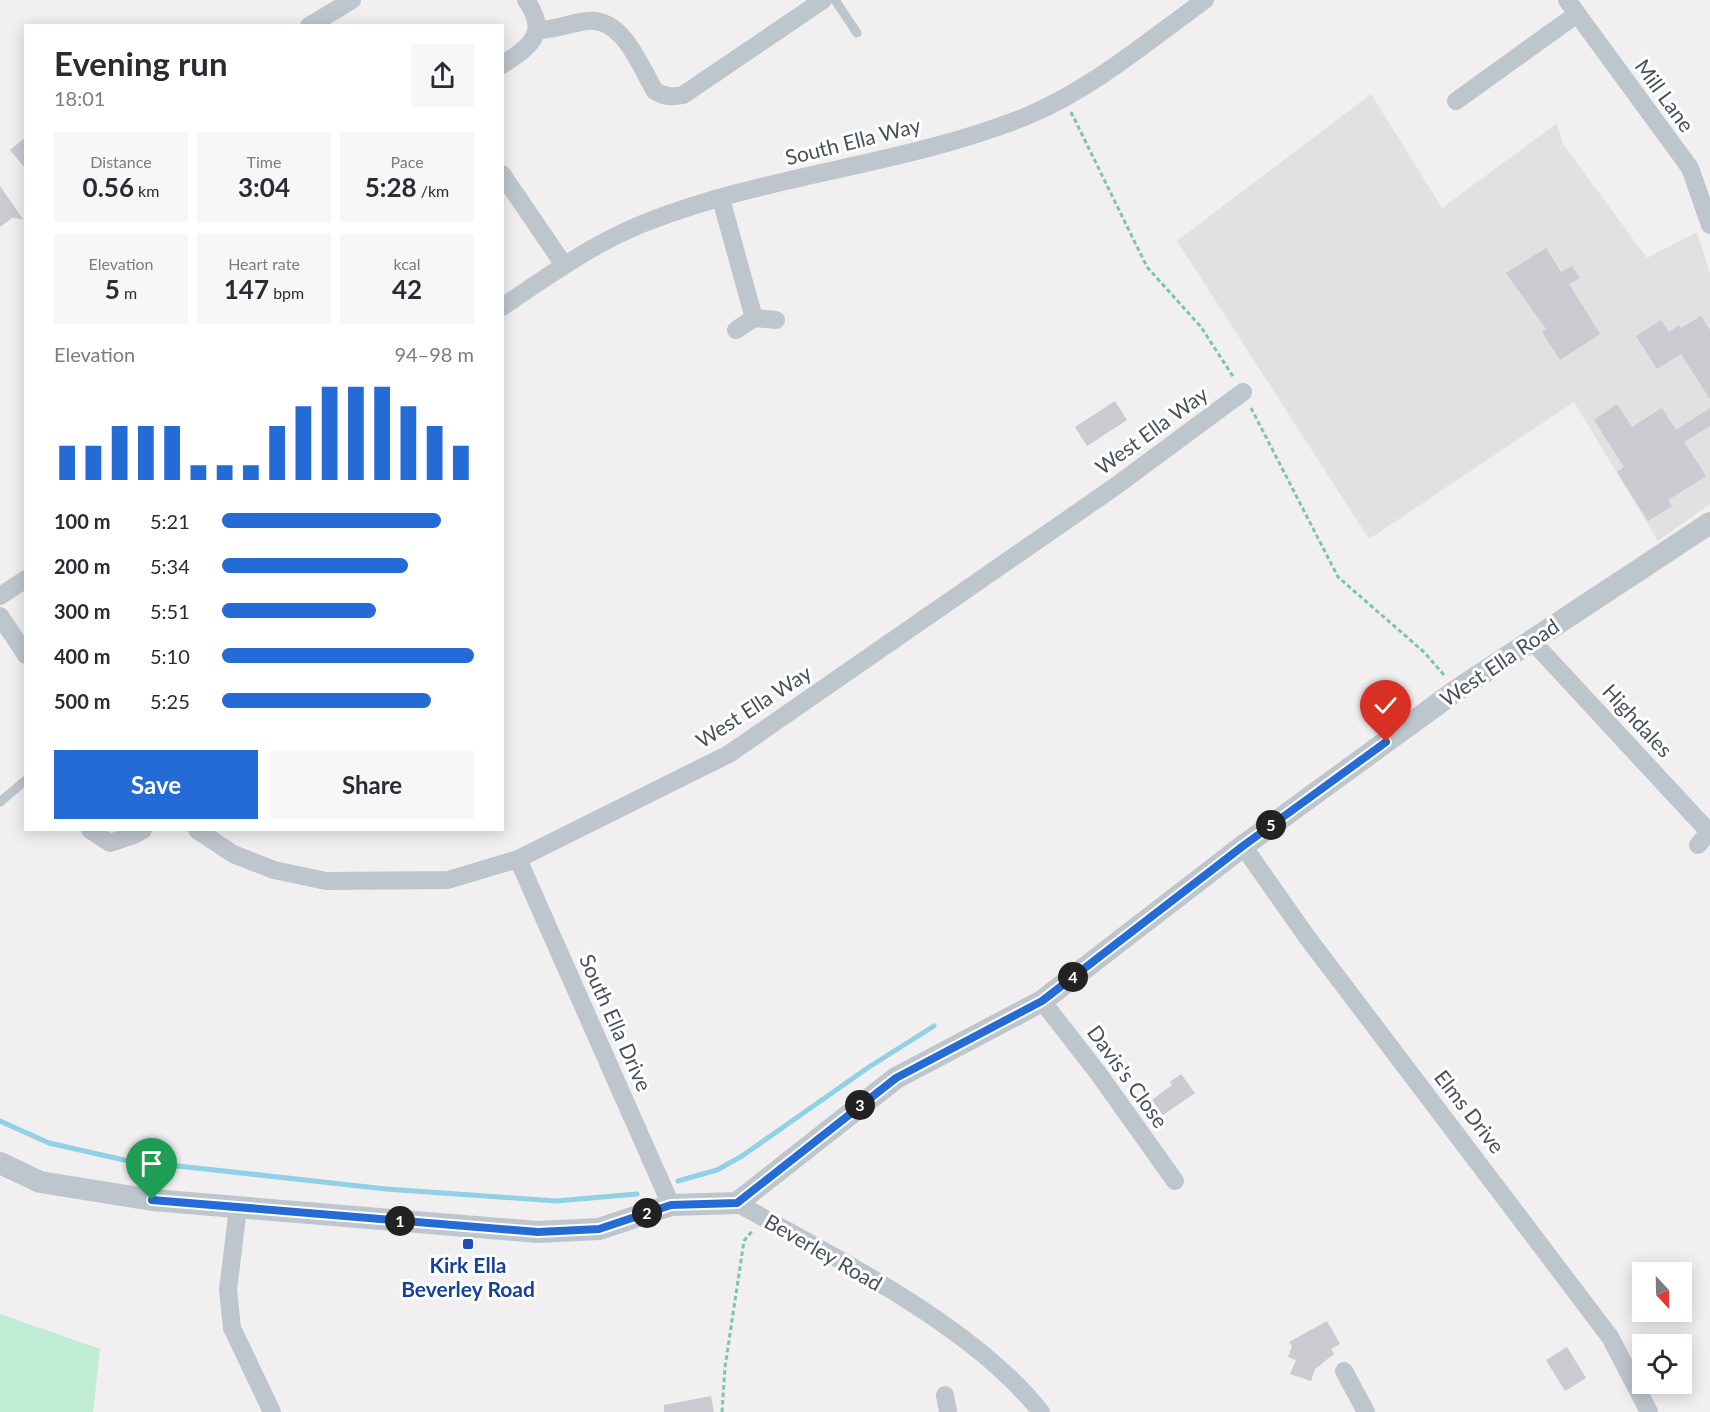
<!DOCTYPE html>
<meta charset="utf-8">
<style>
body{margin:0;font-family:Lato,sans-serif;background:#f7f7f7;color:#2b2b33;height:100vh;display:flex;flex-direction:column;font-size:22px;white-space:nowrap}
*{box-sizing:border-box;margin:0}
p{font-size:20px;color:#7c7c81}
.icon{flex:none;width:33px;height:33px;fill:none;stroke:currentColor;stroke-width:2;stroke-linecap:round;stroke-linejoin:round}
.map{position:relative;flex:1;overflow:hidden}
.side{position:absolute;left:24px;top:24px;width:480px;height:807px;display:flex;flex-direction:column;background:#fff;border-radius:0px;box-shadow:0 3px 15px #0003}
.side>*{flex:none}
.needle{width:39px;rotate:158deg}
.buttons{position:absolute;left:1632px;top:1262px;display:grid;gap:12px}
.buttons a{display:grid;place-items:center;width:60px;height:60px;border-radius:0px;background:#fff;box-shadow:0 3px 15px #0003;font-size:30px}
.pin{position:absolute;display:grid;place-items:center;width:51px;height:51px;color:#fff;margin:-62px -26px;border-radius:50% 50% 50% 0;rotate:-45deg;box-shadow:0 0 6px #0007}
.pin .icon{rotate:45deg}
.km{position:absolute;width:30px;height:30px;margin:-15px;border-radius:50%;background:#222;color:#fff;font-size:16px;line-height:30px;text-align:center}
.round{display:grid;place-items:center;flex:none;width:63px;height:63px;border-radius:0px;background:#f7f7f7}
.overview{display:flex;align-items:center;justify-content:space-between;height:102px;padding:0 30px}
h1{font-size:33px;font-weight:700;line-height:45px}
.stats{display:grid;grid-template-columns:repeat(3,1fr);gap:9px;height:102px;padding:6px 30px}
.stats div{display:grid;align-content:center;border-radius:0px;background:#f7f7f7;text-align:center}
.stats b{font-size:26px;font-weight:700}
.stats small{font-size:16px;font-weight:400}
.stats p{font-size:16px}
.chart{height:168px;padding:12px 30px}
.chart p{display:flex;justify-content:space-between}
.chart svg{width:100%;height:108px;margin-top:6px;stroke:#256bd5;stroke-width:6}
.action{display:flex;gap:12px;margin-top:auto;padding:12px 30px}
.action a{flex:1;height:69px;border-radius:0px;background:#256bd5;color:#fff;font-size:24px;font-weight:700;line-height:69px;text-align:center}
.action a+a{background:#f7f7f7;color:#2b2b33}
ul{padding:0 30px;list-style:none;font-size:20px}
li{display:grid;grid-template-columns:96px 72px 1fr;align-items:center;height:45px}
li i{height:15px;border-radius:8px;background:#256bd5}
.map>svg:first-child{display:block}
</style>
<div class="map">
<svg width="1710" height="1412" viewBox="0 0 1710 1412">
<rect width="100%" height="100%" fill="#f1efef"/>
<path fill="#e2e0e0" d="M1371 94 1442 208 1557 123 1563 144 1647 258 1697 232 1710 273V504L1658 541 1574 402 1369 539 1177 241Z"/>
<path fill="#c0ecd3" d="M0 1314 100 1349 93 1412H0Z"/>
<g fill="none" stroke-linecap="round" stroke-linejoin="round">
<g stroke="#90d1e6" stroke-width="5">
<path d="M0 1121 49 1143 124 1160 386 1189 556 1201 637 1194"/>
<path d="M678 1181 717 1170 742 1156 869 1067 934 1026"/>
</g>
</g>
<g fill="#c9cbd1">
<path d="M26 137V169L10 150Z"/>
<path d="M0 186 23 219 12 218 0 227Z"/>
<path d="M1546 248 1561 272 1572 266 1580 278 1569 284 1600 334 1560 360 1542 332 1546 329 1506 273Z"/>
<path d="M1701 316 1710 330V399L1681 354 1657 369 1636 336 1661 320 1669 332 1679 325 1681 328Z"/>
<path d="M1115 401 1127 420 1087 446 1075 427Z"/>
<path d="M1617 404 1632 427 1662 408 1676 430 1710 408V426L1684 442 1706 476 1668 500 1672 506 1648 521 1617 472 1624 467 1594 420Z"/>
<path d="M1181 1074 1195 1093 1163 1115 1152 1100 1172 1085 1170 1082Z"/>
<path d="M1327 1321 1340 1344 1331 1349 1334 1354 1315 1369 1311 1381 1290 1374 1296 1360 1288 1357 1292 1346 1289 1342Z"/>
<path d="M1567 1347 1586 1378 1565 1391 1546 1360Z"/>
<path d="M711 1396 714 1412H664V1405Z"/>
</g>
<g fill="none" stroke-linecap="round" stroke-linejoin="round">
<g stroke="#7ac8a4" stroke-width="3" stroke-dasharray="4.5 3" stroke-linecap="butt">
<path d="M1071 112 1147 267 1201 327 1234 378"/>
<path d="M1251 408 1338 577 1424 652 1444 675"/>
<path d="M722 1412 725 1367 744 1241 753 1230"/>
</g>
<g stroke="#bec6cd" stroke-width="9">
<path d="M835 0 857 33"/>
<path d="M0 802 26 780"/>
</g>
<g stroke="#bec6cd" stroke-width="18">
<path d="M1567 0 1690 168 1710 225"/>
<path d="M309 26 352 0"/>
<path d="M537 30C555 30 570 23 587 21 623 17 640 66 655 91 665 97 672 97 683 95L823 0"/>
<path d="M502 65C530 46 550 34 526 0"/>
<path d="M1456 101 1577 14"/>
<path d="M502 174 564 265"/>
<path d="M721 199 754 318"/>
<path d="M502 307C547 277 592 244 642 224 766 174 903 166 1027 116 1092 89 1148 41 1205 0"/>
<path d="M736 330 754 318 776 320"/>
<path d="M0 596 26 579"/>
<path d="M0 616 26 655"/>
<path d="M1532 641 1709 832"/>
<path d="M90 830 110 843 134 835 143 830"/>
<path d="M197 830 233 854 274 870 326 881 448 880 518 859 729 754 1113 488 1243 392"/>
<path d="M1698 845 1710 831"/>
<path d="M1243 846 1307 937 1610 1337 1649 1412"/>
<path d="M518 859 671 1205"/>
<path d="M1042 1001 1098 1073 1175 1181"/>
<path d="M737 1203C836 1259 970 1323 1041 1412"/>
<path d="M238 1208 228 1290 232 1328 272 1412"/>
<path d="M1344 1371 1366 1412"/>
<path d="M945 1395 948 1412"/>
</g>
<path stroke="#bec6cd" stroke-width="22" d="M0 1163 40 1182 152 1200 538 1232 599 1229 671 1205 737 1203 896 1078 1042 1001 1243 846 1457 690 1710 523"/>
</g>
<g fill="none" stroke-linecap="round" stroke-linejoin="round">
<g stroke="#fff" stroke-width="12">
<path id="route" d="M152 1200 538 1232 599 1229 671 1205 737 1203 896 1078 1042 1001 1243 846 1386 742"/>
</g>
<use href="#route" stroke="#256bd5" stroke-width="8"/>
</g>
<rect fill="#1a4fb4" stroke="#fff" stroke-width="2" x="462" y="1238" width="12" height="12" rx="3"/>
<g text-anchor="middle" stroke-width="6" stroke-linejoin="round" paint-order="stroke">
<g font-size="21" fill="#48515b" stroke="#fff">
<text transform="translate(1664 96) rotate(54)" y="7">Mill Lane</text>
<text transform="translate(853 142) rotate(-14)" y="7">South Ella Way</text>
<text transform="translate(1152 431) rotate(-36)" y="7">West Ella Way</text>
<text transform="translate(1500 663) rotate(-34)" y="7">West Ella Road</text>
<text transform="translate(754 707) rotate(-33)" y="7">West Ella Way</text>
<text transform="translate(1637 721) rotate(47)" y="7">Highdales</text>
<text transform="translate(615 1023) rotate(66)" y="7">South Ella Drive</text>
<text transform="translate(1127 1077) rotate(54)" y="7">Davis's Close</text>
<text transform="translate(1469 1112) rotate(52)" y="7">Elms Drive</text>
<text transform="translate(823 1253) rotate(30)" y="7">Beverley Road</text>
</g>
<g font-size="21" font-weight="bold" fill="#164399" stroke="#fff">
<text x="468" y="1273">Kirk Ella<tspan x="468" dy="24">Beverley Road</tspan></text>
</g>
</g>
</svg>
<div class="buttons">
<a><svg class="needle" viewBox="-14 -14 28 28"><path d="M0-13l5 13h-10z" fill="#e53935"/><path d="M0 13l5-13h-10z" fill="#7c7c81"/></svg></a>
<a><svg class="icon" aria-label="locate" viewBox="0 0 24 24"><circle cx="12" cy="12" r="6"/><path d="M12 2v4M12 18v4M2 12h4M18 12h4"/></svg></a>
</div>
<div class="pin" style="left:152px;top:1200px;background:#1e9e55"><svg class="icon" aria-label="arrive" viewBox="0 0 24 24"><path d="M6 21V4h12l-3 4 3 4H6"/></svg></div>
<div class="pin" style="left:1386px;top:742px;background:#d93025"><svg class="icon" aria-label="check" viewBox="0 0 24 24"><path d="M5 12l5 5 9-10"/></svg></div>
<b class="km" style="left:400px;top:1221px">1</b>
<b class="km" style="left:647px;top:1213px">2</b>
<b class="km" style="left:860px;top:1105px">3</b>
<b class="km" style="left:1073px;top:977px">4</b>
<b class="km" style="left:1271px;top:825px">5</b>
<section class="side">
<div class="overview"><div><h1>Evening run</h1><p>18:01</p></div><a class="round"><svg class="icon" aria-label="share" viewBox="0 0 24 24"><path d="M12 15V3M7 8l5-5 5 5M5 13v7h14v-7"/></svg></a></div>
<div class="stats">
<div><p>Distance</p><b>0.56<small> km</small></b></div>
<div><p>Time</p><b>3:04</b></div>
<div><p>Pace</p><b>5:28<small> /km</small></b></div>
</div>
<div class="stats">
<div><p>Elevation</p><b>5<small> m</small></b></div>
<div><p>Heart rate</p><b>147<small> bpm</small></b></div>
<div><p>kcal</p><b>42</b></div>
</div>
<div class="chart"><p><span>Elevation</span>94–98 m</p>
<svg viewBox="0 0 160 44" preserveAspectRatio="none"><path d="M5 44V30M15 44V30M25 44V22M35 44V22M45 44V22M55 44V38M65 44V38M75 44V38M85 44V22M95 44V14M105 44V6M115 44V6M125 44V6M135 44V14M145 44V22M155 44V30"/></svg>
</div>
<ul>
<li><b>100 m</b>5:21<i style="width:87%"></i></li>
<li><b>200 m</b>5:34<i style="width:74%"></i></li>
<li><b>300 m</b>5:51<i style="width:61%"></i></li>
<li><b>400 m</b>5:10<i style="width:100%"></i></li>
<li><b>500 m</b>5:25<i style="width:83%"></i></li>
</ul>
<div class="action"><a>Save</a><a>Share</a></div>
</section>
</div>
